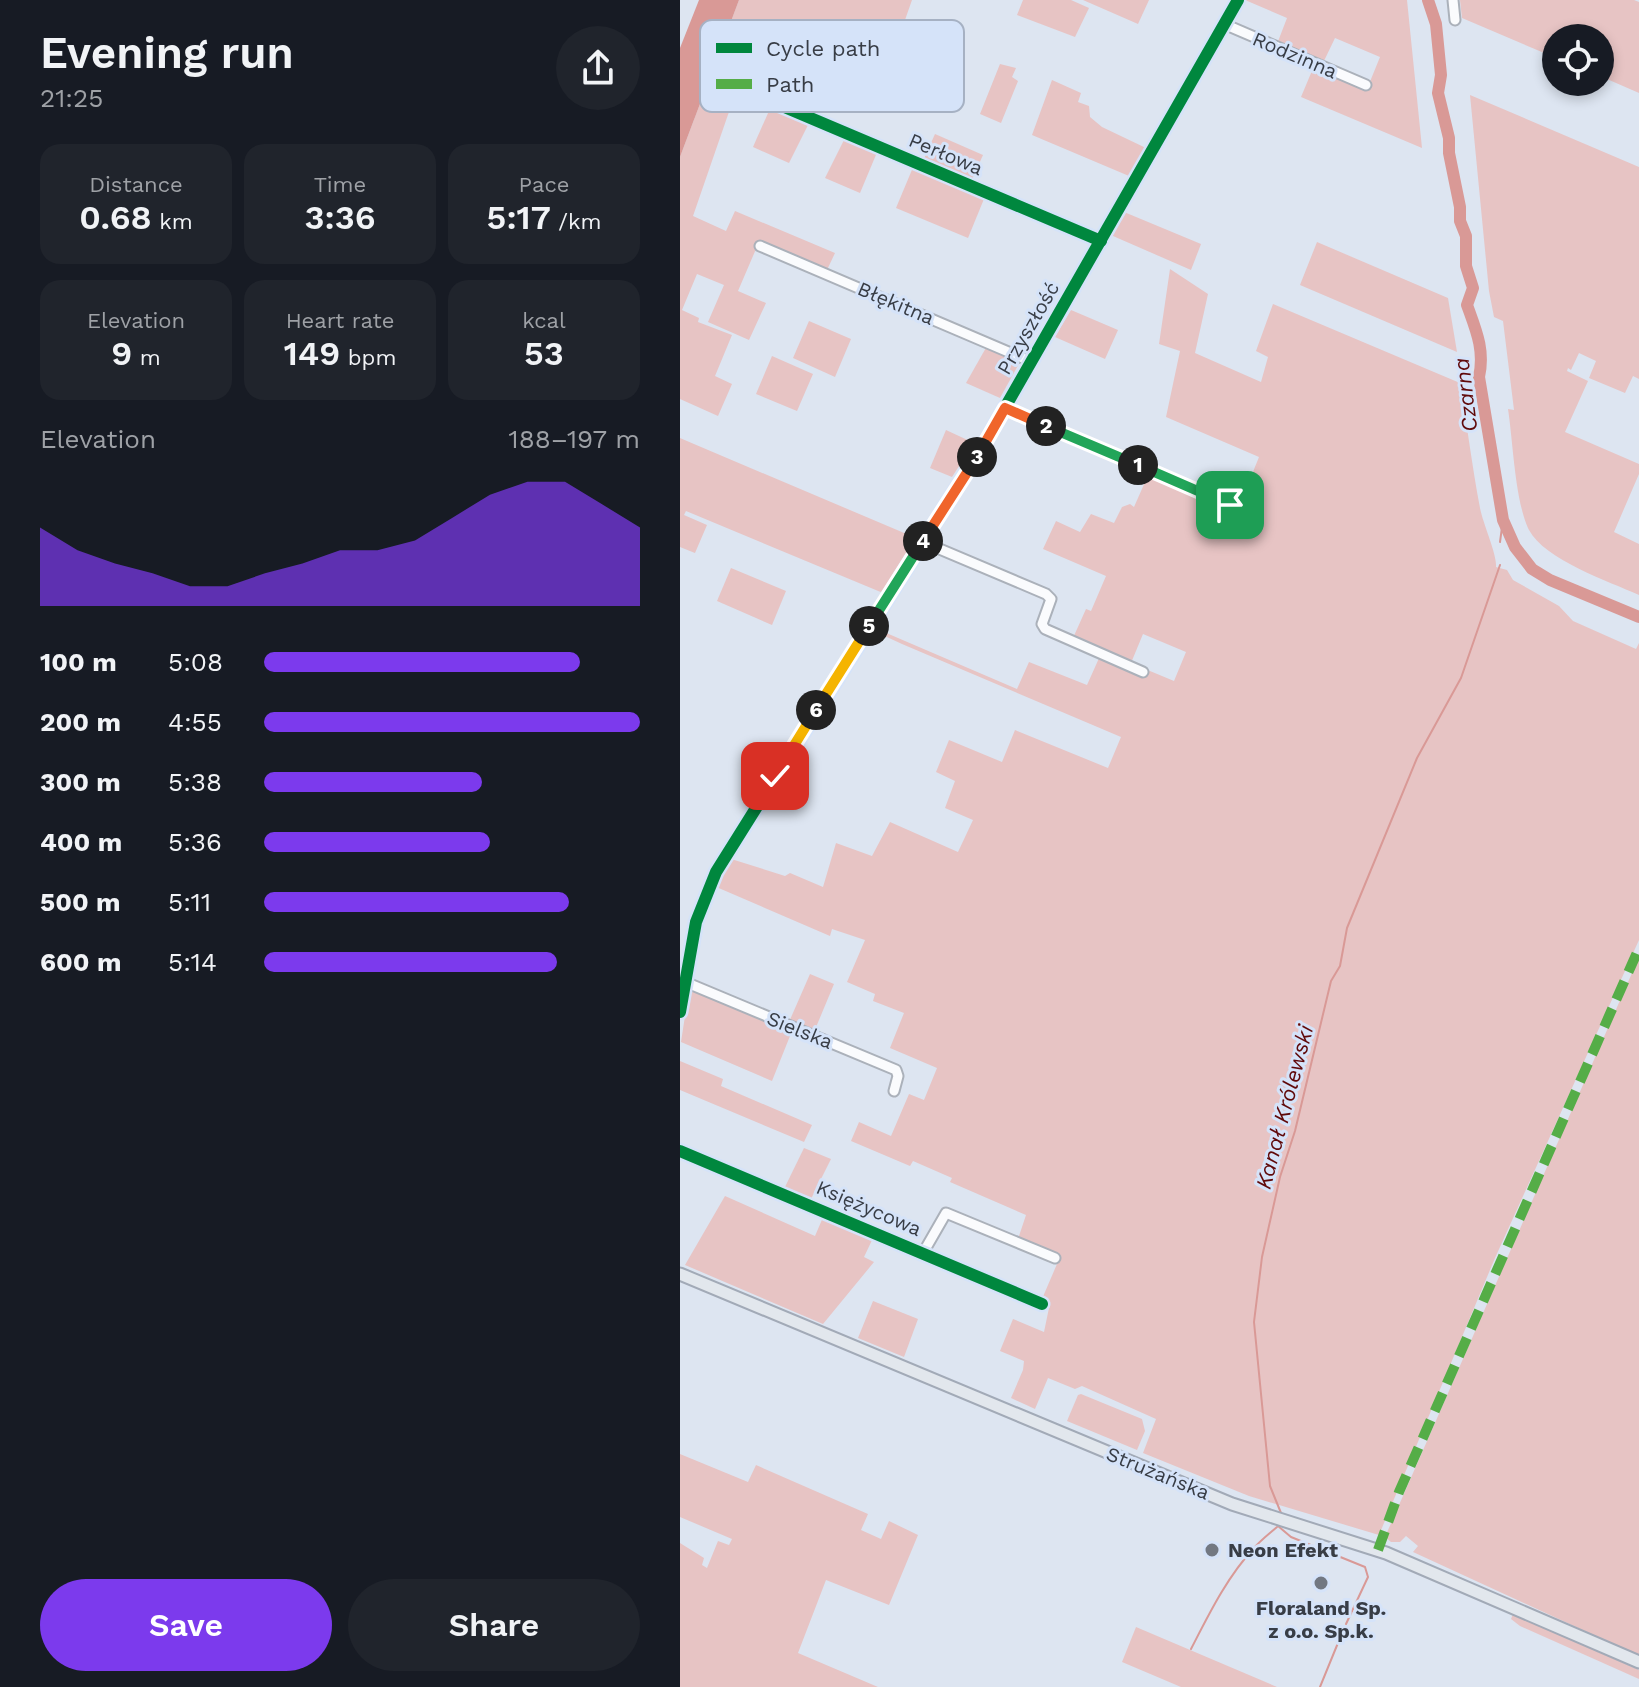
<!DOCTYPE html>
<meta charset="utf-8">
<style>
body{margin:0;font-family:"Work Sans",sans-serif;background:#20242c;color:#f1f3f6;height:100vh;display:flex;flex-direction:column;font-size:30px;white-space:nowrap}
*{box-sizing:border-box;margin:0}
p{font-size:26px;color:#9ea1a6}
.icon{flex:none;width:44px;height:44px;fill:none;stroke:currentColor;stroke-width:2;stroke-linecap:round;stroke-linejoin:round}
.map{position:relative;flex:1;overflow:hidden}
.panel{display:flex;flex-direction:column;background:#171b24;width:680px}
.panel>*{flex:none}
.buttons{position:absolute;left:862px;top:24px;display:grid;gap:16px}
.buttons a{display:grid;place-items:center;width:72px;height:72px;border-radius:50%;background:#171b24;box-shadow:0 4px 12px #0003;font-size:40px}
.pin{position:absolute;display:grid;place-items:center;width:68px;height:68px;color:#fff;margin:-34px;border-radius:16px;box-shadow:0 4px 12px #0006}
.km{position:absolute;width:40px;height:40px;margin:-20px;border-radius:50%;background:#222;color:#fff;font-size:22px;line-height:40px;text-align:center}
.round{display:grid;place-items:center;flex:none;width:84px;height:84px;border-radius:42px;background:#20242c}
.headline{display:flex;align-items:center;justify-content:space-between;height:136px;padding:0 40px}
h1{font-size:44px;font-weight:600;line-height:60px}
.figures{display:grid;grid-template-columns:repeat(3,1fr);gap:12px;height:136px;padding:8px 40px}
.figures div{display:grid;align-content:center;border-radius:20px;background:#20242c;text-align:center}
.figures b{font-size:34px;font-weight:600}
.figures small{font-size:22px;font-weight:400}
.figures p{font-size:22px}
.chart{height:224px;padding:16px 40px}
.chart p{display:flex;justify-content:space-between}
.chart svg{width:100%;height:144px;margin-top:8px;fill:#7c3aed;opacity:.7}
.button{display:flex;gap:16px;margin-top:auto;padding:16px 40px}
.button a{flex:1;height:92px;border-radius:48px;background:#7c3aed;color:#fff;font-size:32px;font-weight:600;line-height:92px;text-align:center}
.button a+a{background:#20242c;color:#f1f3f6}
ul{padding:0 40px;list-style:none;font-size:26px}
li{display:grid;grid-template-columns:128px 96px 1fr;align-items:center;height:60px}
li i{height:20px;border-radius:10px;background:#7c3aed}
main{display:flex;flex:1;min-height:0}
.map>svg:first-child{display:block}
</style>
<main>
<section class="panel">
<div class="headline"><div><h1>Evening run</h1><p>21:25</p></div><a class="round"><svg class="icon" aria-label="share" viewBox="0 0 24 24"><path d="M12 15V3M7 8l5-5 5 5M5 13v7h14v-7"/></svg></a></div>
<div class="figures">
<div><p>Distance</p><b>0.68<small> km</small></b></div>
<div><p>Time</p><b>3:36</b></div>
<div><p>Pace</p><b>5:17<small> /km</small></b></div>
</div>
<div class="figures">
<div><p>Elevation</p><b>9<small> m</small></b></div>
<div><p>Heart rate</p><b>149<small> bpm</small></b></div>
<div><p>kcal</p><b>53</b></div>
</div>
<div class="chart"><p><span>Elevation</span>188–197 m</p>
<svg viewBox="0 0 160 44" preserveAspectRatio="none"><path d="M0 44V20L10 27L20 31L30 34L40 38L50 38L60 34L70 31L80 27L90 27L100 24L110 17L120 10L130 6L140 6L150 13L160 20V44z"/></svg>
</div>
<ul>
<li><b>100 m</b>5:08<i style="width:84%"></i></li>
<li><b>200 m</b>4:55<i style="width:100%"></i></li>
<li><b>300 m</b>5:38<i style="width:58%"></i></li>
<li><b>400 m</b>5:36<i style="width:60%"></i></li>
<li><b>500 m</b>5:11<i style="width:81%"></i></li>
<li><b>600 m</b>5:14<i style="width:78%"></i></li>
</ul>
<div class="button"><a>Save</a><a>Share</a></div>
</section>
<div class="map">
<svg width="959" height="1687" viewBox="0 0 959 1687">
<rect width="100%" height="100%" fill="#dde5f1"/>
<g fill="#e7c4c4">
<path d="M59 0H232L206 74 80 22 13 216 46 231 55 211 155 253 147 270 76 241 74 247 76 249 58 291 86 303 69 340 28 322 44 285 17 274 2 310 19 318 18 322 52 335 35 376 52 384 38 416 0 399V157Z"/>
<path d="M343 0H391L409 8 395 37 337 15Z"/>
<path d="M403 0H469L458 24Z"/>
<path d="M565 0H727L742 148 621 97 634 66 687 89 700 57 655 38 643 63 597 44 607 18Z"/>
<path d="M780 0H954L959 2V93L920 76V38H876V58L782 18Z"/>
<path d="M320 64 336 68 332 77 338 81 321 123 300 114Z"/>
<path d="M372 80 401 93 398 102 409 106 410 117 422 127 466 148 449 176 352 135Z"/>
<path d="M790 95 959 167V379L953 376 945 393 909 378 916 361 899 353 891 370 888 368 887 371 908 381 885 432 959 464V474L934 532 959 544V595C928 581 865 560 849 530 835 502 833 441 828 409L834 410 823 321 814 317 809 291Z"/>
<path d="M92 104 130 121 109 163 73 147Z"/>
<path d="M255 134 303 155 290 184 242 163Z"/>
<path d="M166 136 198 150 180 193 145 178Z"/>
<path d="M234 165 306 194 288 238 216 208Z"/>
<path d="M444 212 521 244 511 270 433 236 431 231Z"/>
<path d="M637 242 768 298 777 352 620 285Z"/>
<path d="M490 269 528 294 515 353 581 382 588 357 576 351 593 304 780 383C787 424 792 466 800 508 803 524 817 554 816 567L827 570 833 580 879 606 893 621 956 649 959 643V940L815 1258 699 1535 569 1496 463 1453 476 1419 402 1386 395 1389 368 1378 355 1409 331 1398 343 1370 344 1361 320 1351 333 1319 364 1332 370 1303 362 1299 380 1257 338 1239 346 1215 270 1182 272 1178 233 1161 230 1166 171 1141 179 1122 211 1136 229 1094 244 1100 257 1068 210 1048 224 1013 193 1001 195 994 167 982 185 940 152 929 150 936 34 886 48 858 105 876 110 873 143 887 156 843 192 856 210 822 278 852 293 820 265 808 275 781 256 772 269 740 322 762 335 730 428 768 441 737 222 644 196 632 197 629 337 689 349 662 407 685 420 656 463 675 470 671 494 681 506 652 463 634 451 663 393 638 406 609 411 611 426 576 363 549 376 521 400 532 411 514 434 523 442 507 450 504 454 507 469 473 558 509 579 457 486 417 500 351 479 344Z"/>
<path d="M391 310 438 330 425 359 375 337Z"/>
<path d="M129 321 171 339 155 377 113 358Z"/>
<path d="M307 346 341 360 320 398 286 383Z"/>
<path d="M92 356 133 374 117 411 76 394Z"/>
<path d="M266 430 294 443 272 477 250 468Z"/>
<path d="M0 438 14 444 236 538 203 593 6 511 4 515 27 525 15 553 0 547Z"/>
<path d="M51 568 106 591 92 625 37 601Z"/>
<path d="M959 957V1656L733 1552 738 1546 726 1536 720 1542H711L705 1537Z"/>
<path d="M130 974 154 984 134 1032 109 1022Z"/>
<path d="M9 990 112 1031 92 1081 1 1042Z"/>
<path d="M0 1061 43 1079 41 1086 132 1125 124 1142 0 1090Z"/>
<path d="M124 1148 151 1159 130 1201 104 1189Z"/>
<path d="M45 1196 135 1236 144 1215 194 1236 184 1257 194 1262 143 1324 5 1265Z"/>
<path d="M193 1301 238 1319 224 1357 178 1338Z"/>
<path d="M401 1394 462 1419 465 1431 457 1450 387 1421 398 1395Z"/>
<path d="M0 1454 68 1482 76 1465 188 1514 181 1530 201 1539 209 1521 238 1535 209 1605 146 1580 118 1653 198 1687H0V1543L24 1558 22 1565 27 1568 38 1541 49 1545 52 1539 0 1517Z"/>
<path d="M833 1614 959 1670V1679L840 1626 831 1619Z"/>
<path d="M456 1627 597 1687H501L442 1662Z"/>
</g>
<path fill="#d99996" d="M19 0H59L0 157V48Z"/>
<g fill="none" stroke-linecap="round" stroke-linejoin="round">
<g stroke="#d99996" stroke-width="2">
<path d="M820 542 823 520"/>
<path d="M601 1513 590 1486 574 1322 582 1257 600 1177 615 1131 651 981 660 966 667 928 737 758 781 678 820 565"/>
<path d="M598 1526 611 1537 685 1567 688 1577 666 1624"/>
<path d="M511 1649C529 1614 547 1577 574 1548 581 1540 589 1534 597 1527"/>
<path d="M640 1687 660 1638"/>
</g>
<path stroke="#d99996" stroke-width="12" d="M748 0 756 24 761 75 758 93 769 138V153L780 207V221L786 236V266L793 288 787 305C796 330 805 350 799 377L823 520 835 547 852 569 870 580 959 617"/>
<g stroke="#abb1ba" stroke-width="13">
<g id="minor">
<path d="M773 0 775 20"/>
<path d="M544 24 686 85"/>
<path d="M95 103 421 241"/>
<path d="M80 246 352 362"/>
<path d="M325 408 550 505"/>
<path d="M243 542 366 594 371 599 362 624 365 629 463 672"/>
<path d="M5 982 216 1070 218 1076 214 1091"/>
<path d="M0 1012 16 922 36 872 303 446 558 0"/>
<path d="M0 1151 362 1304"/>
<path d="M243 1253 266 1213 375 1258"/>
</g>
</g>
<g stroke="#a2aab7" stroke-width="15">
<path id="major" d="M0 1274 552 1504 706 1553 959 1662"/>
</g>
<use href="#minor" stroke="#fafbfd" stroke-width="9"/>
<use href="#major" stroke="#e2e7ed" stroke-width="11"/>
<path stroke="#55ad47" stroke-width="10" stroke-dasharray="20 10" stroke-linecap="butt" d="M698 1550 719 1492 959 948"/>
<g stroke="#d5e3f9" stroke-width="17">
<g id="cycleway">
<path d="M95 103 421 241"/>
<path d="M0 1012 16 922 36 872 303 446 558 0"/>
<path d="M0 1151 362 1304"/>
</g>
</g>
<use href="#cycleway" stroke="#00873e" stroke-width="12"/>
</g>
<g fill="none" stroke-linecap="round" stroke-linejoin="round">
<g stroke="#fff" stroke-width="16">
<path id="split-1" d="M458 465 550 505"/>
</g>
<g stroke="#fff" stroke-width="16">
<path id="split-2" d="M366 426 458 465"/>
</g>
<g stroke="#fff" stroke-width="16">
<path id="split-3" d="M297 457 325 408 366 426"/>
</g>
<g stroke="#fff" stroke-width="16">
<path id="split-4" d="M243 541 297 457"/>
</g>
<g stroke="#fff" stroke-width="16">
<path id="split-5" d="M189 626 243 541"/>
</g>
<g stroke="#fff" stroke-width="16">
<path id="split-6" d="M136 710 189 626"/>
</g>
<g stroke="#fff" stroke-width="16">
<path id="split-7" d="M95 776 136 710"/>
</g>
<use href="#split-1" stroke="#22a559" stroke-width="10"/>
<use href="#split-2" stroke="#22a559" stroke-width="10"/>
<use href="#split-3" stroke="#f0652b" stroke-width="10"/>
<use href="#split-4" stroke="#f0652b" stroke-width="10"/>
<use href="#split-5" stroke="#22a559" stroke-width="10"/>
<use href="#split-6" stroke="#f5b400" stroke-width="10"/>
<use href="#split-7" stroke="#f5b400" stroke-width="10"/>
</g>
<g fill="#727882" stroke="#d5e3f9" stroke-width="3">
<circle cx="532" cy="1550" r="8"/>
<circle cx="641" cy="1583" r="8"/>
</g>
<g text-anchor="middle" stroke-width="6" stroke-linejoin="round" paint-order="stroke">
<g font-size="20" fill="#383d46" stroke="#d5e3f9">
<text transform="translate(615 55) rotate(23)" y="7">Rodzinna</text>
<text transform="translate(266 154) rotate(23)" y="7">Perłowa</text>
<text transform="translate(216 303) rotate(23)" y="7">Błękitna</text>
<text transform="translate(348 328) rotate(-60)" y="7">Przyszłość</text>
<text transform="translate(120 1030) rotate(22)" y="7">Sielska</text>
<text transform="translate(189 1208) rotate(23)" y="7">Księżycowa</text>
<text transform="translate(478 1473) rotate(22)" y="7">Strużańska</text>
</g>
<g font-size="20" font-weight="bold" fill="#383d46" stroke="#d5e3f9" text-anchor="start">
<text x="548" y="1557">Neon Efekt</text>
<text x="641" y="1615" text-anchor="middle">Floraland Sp.<tspan x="641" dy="23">z o.o. Sp.k.</tspan></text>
</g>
<g font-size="22" font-style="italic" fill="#60090a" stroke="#d5e3f9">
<text transform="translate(785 395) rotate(-97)" y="8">Czarna</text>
<text transform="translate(604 1107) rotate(-75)" y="8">Kanał Królewski</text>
</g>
</g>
<rect x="20" y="20" width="264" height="92" rx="12" fill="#d5e3f9" stroke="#a6b1c3" stroke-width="2"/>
<rect x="36" y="43" width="36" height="10" fill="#00873e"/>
<rect x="36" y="79" width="36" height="10" fill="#55ad47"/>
<g font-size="22" fill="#383d46">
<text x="86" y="56">Cycle path</text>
<text x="86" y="92">Path</text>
</g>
</svg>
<div class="buttons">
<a><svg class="icon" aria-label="locate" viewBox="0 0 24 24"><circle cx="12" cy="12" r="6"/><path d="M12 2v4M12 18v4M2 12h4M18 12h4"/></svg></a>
</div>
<div class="pin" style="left:550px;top:505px;background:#1e9e55"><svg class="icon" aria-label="arrive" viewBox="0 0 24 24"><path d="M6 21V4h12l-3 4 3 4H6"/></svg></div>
<div class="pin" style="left:95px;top:776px;background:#d93025"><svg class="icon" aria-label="check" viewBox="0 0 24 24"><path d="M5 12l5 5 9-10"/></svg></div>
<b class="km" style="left:458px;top:465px">1</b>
<b class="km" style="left:366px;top:426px">2</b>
<b class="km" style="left:297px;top:457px">3</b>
<b class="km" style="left:243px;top:541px">4</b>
<b class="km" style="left:189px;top:626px">5</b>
<b class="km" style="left:136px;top:710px">6</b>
</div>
</main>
